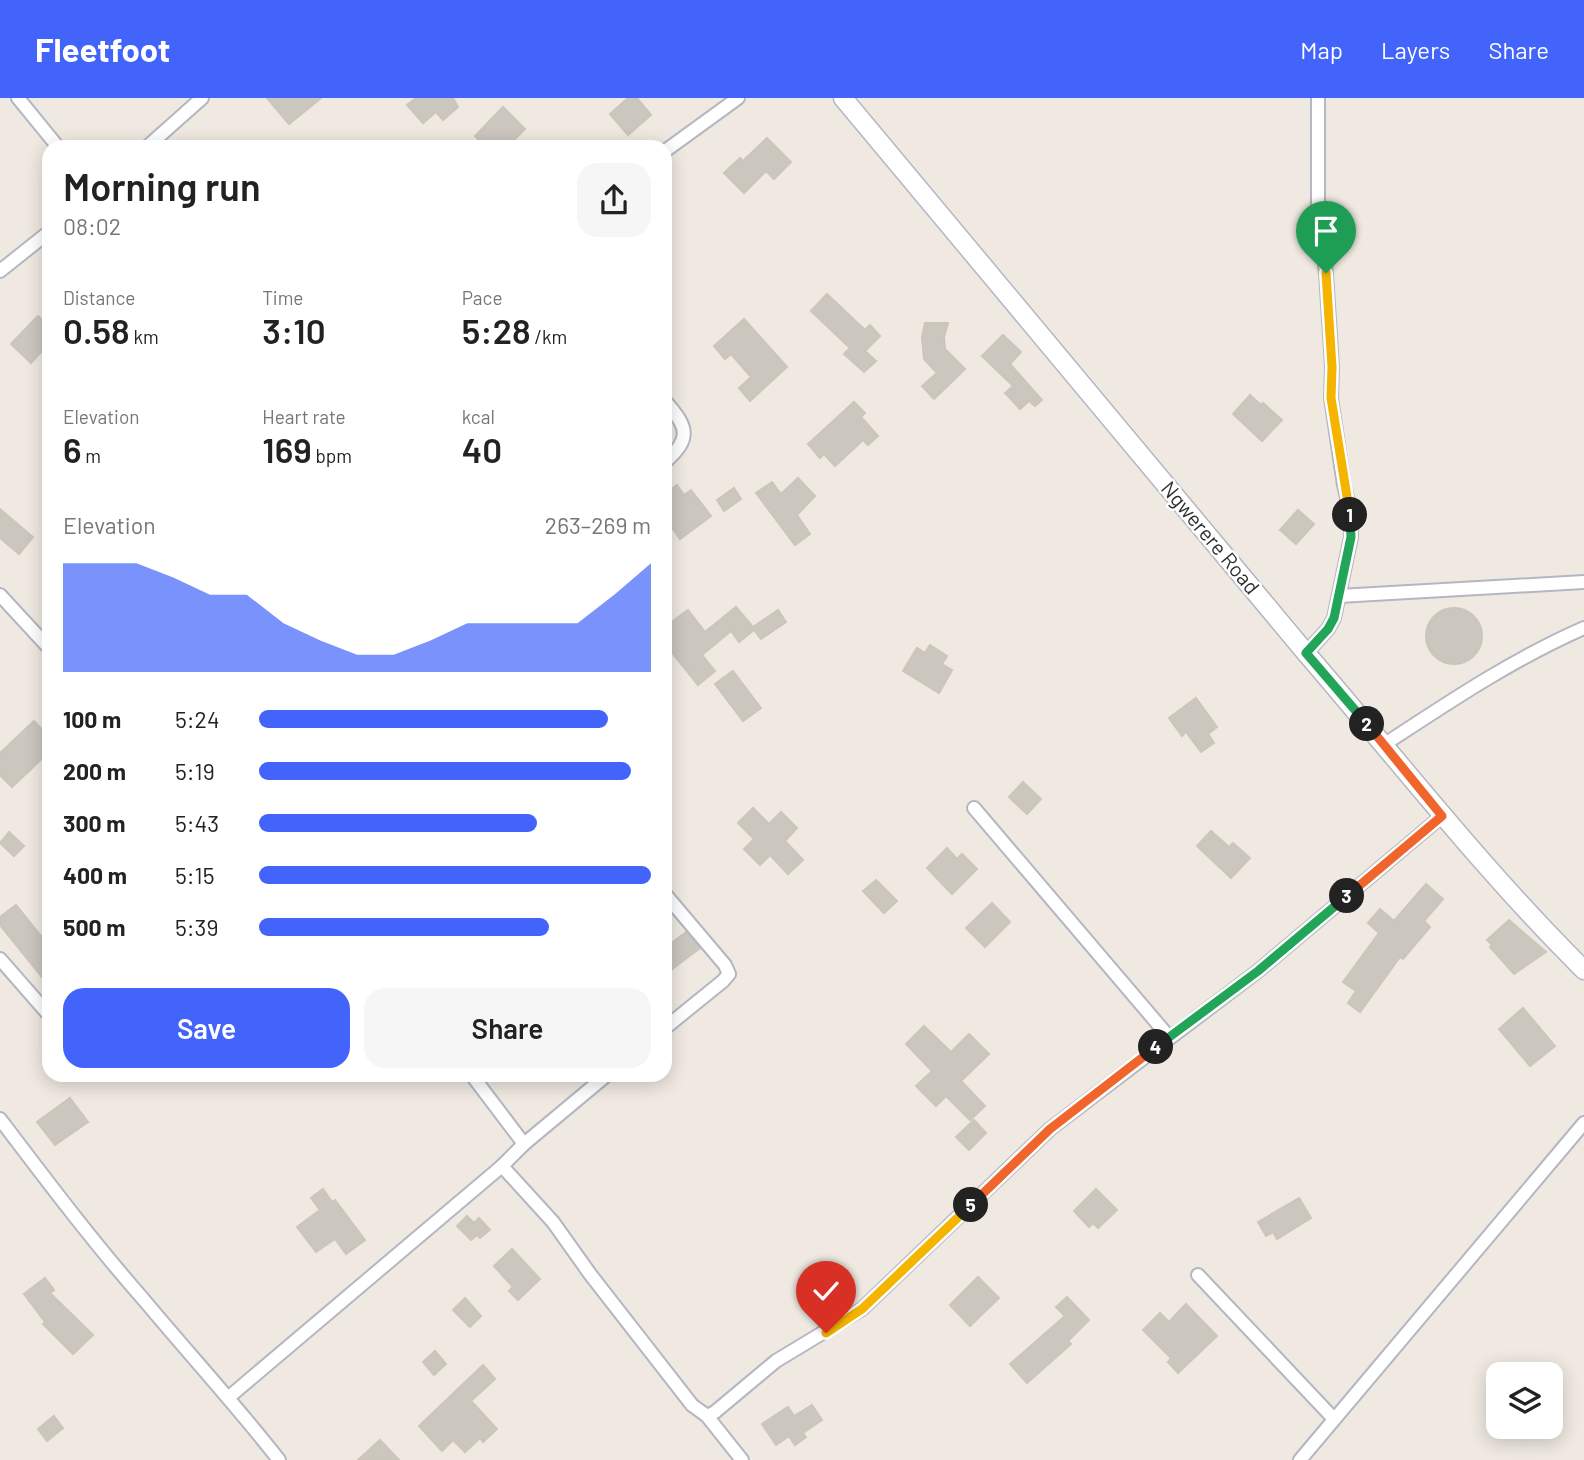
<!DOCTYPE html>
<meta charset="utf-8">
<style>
body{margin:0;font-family:Barlow,sans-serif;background:#f6f6f6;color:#222;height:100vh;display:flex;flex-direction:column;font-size:26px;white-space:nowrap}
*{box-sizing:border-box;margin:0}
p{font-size:23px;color:#767676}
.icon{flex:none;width:38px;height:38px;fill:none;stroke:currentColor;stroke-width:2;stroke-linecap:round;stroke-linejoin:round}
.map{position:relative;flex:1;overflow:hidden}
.side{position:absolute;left:42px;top:42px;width:630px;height:942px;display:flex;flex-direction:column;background:#fff;border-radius:21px;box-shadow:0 4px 18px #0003}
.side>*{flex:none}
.buttons{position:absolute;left:1486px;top:1264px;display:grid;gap:14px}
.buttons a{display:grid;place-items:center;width:77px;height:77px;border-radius:14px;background:#fff;box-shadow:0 4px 18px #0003;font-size:35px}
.pin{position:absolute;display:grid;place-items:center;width:60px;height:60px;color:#fff;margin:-72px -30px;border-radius:50% 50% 50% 0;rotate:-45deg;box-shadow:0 0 7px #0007}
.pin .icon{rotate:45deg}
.km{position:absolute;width:35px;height:35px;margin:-18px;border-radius:50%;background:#222;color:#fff;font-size:19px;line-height:35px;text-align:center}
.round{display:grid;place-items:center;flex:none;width:74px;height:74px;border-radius:21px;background:#f6f6f6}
.summary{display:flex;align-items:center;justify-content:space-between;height:119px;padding:0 21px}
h1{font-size:38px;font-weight:600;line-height:52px}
.stats{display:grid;grid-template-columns:repeat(3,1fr);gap:10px;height:119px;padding:7px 21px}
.stats div{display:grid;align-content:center}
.stats b{font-size:35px;font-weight:600}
.stats small{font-size:19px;font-weight:400}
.stats p{font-size:19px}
.chart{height:196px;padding:14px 21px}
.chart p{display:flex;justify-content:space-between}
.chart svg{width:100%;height:126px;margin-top:7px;fill:#4264fb;opacity:.7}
.action{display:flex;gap:14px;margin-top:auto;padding:14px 21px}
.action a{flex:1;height:80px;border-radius:21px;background:#4264fb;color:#fff;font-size:28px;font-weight:600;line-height:80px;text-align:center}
.action a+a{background:#f6f6f6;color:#222}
ul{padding:0 21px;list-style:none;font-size:23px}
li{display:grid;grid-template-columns:112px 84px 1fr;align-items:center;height:52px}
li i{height:18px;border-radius:9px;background:#4264fb}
header{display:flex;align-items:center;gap:42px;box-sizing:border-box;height:98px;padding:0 35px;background:#4264fb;color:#fff}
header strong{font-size:33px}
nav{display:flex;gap:38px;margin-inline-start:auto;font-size:24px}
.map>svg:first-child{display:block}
</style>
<header>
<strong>Fleetfoot</strong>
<nav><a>Map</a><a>Layers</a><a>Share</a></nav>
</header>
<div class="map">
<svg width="1584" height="1362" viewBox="0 0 1584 1362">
<rect width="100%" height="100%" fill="#efe9e1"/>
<g fill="#cbc7bf" stroke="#cbc5ba" stroke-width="2">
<path d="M267 0H321L289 26Z"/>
<path d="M416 0H453L458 9 443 22 436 14 423 25 407 7Z"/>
<path d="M628 0H637L651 17 628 37 610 16Z"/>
<path d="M503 9 525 31 507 49H485L475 38Z"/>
<path d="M767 40 791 64 774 81 766 73 744 95 724 75 740 60 743 63Z"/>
<path d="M827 196 865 232 870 227 880 238 865 253 876 263 864 274 844 256 850 250 811 213Z"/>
<path d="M38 218 49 228V245L31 265 11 246Z"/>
<path d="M744 221 787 269 750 303 739 290 751 279 731 256 725 261 714 248Z"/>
<path d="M925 225H948L944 239 945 251 965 271 934 301 922 288 937 275 924 261 922 239Z"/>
<path d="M1003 237 1021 254 1010 266 1042 302 1035 308 1029 303 1020 311 1005 295 1013 288 982 258Z"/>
<path d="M1250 297 1261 307 1263 305 1282 322 1262 343 1233 316Z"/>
<path d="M854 304 865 315 861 319 878 338 868 347 863 342 835 368 824 356 820 360 808 346Z"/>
<path d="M798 380 815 398 797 417 810 436 795 447 756 395 772 384 781 396Z"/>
<path d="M677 387 684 397 691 392 711 418 680 441 665 420V396Z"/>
<path d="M734 390 741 401 724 413 717 402Z"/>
<path d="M0 411 33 439 19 456 0 440Z"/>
<path d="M1298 412 1314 426 1296 446 1280 432Z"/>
<path d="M736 509 753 529 778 512 786 524 761 541 754 532 739 544 731 533 702 557 715 573 698 587 665 546V529L688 512 705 534Z"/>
<circle cx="1454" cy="538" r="28"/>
<path d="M930 547 947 558 942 566 952 572 939 595 903 573 917 550 925 555Z"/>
<path d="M733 573 761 610 743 623 715 586Z"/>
<path d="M1196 600 1217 629 1208 636 1214 645 1201 654 1186 634 1182 638 1169 620Z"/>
<path d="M34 623 49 639V654L12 689 0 677V655Z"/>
<path d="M1023 684 1041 701 1027 716 1009 699Z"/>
<path d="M753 710 769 726 781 714 797 730 785 743 803 762 788 776 770 757 760 767 744 751 754 741 738 725Z"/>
<path d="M1211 733 1229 749 1233 745 1250 760 1231 780 1197 748Z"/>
<path d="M9 734 24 748 14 758 0 745Z"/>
<path d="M947 750 957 761 962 756 977 771 952 796 927 770Z"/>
<path d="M876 782 897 803 884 815 863 793Z"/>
<path d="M1426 786 1443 801 1424 823 1430 829 1403 861 1400 859 1360 914 1348 905 1356 893 1343 884 1379 835 1368 825 1380 811 1394 823Z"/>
<path d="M992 805 1010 824 985 849 966 830Z"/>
<path d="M16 807 49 848V888L0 827V819Z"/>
<path d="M1509 822 1546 854 1514 876 1490 849 1492 847 1487 842Z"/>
<path d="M686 834 700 850 672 871 665 862V850Z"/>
<path d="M1523 910 1555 948 1530 968 1499 931Z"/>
<path d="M924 928 951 954 969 936 989 956 961 983 985 1008 970 1022 946 998 936 1008 916 988 932 973 906 946Z"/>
<path d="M70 1000 88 1024 55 1047 37 1024Z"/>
<path d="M974 1022 986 1035 969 1052 956 1039Z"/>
<path d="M323 1091 332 1104 335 1102 365 1142 346 1156 335 1141 316 1154 297 1129 320 1112 311 1100Z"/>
<path d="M1096 1091 1117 1112 1098 1130 1093 1125 1089 1129 1074 1113Z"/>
<path d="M1299 1100 1311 1120 1277 1141 1273 1134 1266 1138 1258 1124Z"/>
<path d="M467 1118 474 1125 479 1120 490 1132 480 1140 477 1137 471 1142 457 1128Z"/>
<path d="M512 1151 540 1181 518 1202 509 1193 513 1189 494 1168Z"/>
<path d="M978 1179 999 1200 970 1228 950 1207Z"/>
<path d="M45 1180 54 1192 50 1195 93 1237 73 1256 43 1226 45 1224 24 1196Z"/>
<path d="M1067 1199 1089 1222 1068 1243 1071 1246 1027 1285 1010 1266 1065 1218 1056 1209Z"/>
<path d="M465 1200 481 1218 470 1229 453 1212Z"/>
<path d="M1186 1206 1217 1238 1178 1275 1168 1264 1171 1260 1143 1232 1160 1215 1169 1224Z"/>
<path d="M435 1253 446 1266 434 1277 423 1264Z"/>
<path d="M483 1267 495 1281 471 1303 497 1331 483 1344 480 1340 465 1354 453 1342 442 1353 419 1328Z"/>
<path d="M812 1307 822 1322 803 1335 806 1339 795 1347 789 1338 776 1347 762 1326 788 1309 794 1318Z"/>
<path d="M54 1318 63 1330 47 1343 38 1331Z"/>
<path d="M380 1342 399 1362H358Z"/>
</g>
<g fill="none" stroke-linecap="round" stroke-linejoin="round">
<g stroke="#b4b7c1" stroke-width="16">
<g id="minor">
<path d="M18 0 58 49"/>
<path d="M147 49 202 0"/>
<path d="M665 53 738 0"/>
<path d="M0 173 49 134"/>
<path d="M665 303C688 329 692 340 665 364"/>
<path d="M0 497 49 550"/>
<path d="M1339 498 1584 484"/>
<path d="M1306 555 1328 531 1334 520 1351 439 1350 412 1344 387 1331 300 1332 269 1326 175 1318 104V0"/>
<path d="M1385 646C1449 604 1513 561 1584 530"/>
<path d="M974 710 1169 939"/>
<path d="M665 796 725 867 729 876 723 883 665 930"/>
<path d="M0 861 49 917"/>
<path d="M0 1021C47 1083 93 1144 144 1202 189 1256 236 1307 279 1362"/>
<path d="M524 1046 608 976"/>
<path d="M502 1068 553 1124 590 1176 692 1307 707 1318 742 1362"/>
<path d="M1198 1177 1334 1321"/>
<path d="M229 1299 502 1068 524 1046 471 976"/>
<path d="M707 1318 715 1314 776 1263 862 1211 1050 1031 1258 873 1442 718"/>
<path d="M1300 1362 1584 1025"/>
</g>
</g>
<g stroke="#b4b7c1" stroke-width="21">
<path id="secondary" d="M843 0 1306 555C1398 662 1484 773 1584 872"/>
</g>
<use href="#minor" stroke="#fff" stroke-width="12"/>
<use href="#secondary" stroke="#fff" stroke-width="18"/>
</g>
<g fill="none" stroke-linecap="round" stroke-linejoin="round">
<g stroke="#fff" stroke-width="14">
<path id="split-1" d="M1326 175 1332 269 1331 300 1350 417"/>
</g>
<g stroke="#fff" stroke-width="14">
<path id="split-2" d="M1350 417 1351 439 1334 520 1328 531 1306 555 1367 626"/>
</g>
<g stroke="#fff" stroke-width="14">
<path id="split-3" d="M1347 798 1442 718 1367 626"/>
</g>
<g stroke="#fff" stroke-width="14">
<path id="split-4" d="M1156 949 1258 873 1347 798"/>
</g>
<g stroke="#fff" stroke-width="14">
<path id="split-5" d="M971 1107 1050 1031 1156 949"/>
</g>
<g stroke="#fff" stroke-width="14">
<path id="split-6" d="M826 1235 862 1211 971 1107"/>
</g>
<use href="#split-1" stroke="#f5b400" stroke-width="9"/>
<use href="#split-2" stroke="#22a559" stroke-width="9"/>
<use href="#split-3" stroke="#f0652b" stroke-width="9"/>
<use href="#split-4" stroke="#22a559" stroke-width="9"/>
<use href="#split-5" stroke="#f0652b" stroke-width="9"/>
<use href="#split-6" stroke="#f5b400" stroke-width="9"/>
</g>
<g text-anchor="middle" stroke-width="5" stroke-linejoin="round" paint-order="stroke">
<g font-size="21" fill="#2e2e2e" stroke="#fff">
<text transform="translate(1210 440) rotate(50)" y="7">Ngwerere Road</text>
</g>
</g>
</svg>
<div class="buttons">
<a><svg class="icon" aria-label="layers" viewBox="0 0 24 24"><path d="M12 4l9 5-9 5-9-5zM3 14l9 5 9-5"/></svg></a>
</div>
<div class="pin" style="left:1326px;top:175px;background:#1e9e55"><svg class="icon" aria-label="arrive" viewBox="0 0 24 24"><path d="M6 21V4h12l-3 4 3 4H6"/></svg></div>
<div class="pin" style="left:826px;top:1235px;background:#d93025"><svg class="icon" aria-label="check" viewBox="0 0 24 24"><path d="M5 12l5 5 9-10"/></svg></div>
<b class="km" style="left:1350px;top:417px">1</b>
<b class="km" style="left:1367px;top:626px">2</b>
<b class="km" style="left:1347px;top:798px">3</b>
<b class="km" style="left:1156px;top:949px">4</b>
<b class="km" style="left:971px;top:1107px">5</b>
<section class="side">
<div class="summary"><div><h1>Morning run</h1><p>08:02</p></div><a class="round"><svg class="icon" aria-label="share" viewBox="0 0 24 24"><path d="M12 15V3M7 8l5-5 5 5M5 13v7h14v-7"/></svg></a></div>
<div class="stats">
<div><p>Distance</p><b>0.58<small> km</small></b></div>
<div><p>Time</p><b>3:10</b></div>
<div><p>Pace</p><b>5:28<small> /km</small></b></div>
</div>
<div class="stats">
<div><p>Elevation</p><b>6<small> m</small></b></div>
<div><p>Heart rate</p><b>169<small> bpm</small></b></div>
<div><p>kcal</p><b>40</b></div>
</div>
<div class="chart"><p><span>Elevation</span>263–269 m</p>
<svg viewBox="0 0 160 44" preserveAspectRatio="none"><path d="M0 44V6L10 6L20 6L30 11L40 17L50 17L60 27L70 33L80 38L90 38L100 33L110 27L120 27L130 27L140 27L150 17L160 6V44z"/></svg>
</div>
<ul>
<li><b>100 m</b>5:24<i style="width:89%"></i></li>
<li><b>200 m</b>5:19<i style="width:95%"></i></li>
<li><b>300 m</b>5:43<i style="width:71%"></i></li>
<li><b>400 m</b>5:15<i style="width:100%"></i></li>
<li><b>500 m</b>5:39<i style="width:74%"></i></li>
</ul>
<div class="action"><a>Save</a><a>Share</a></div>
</section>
</div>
